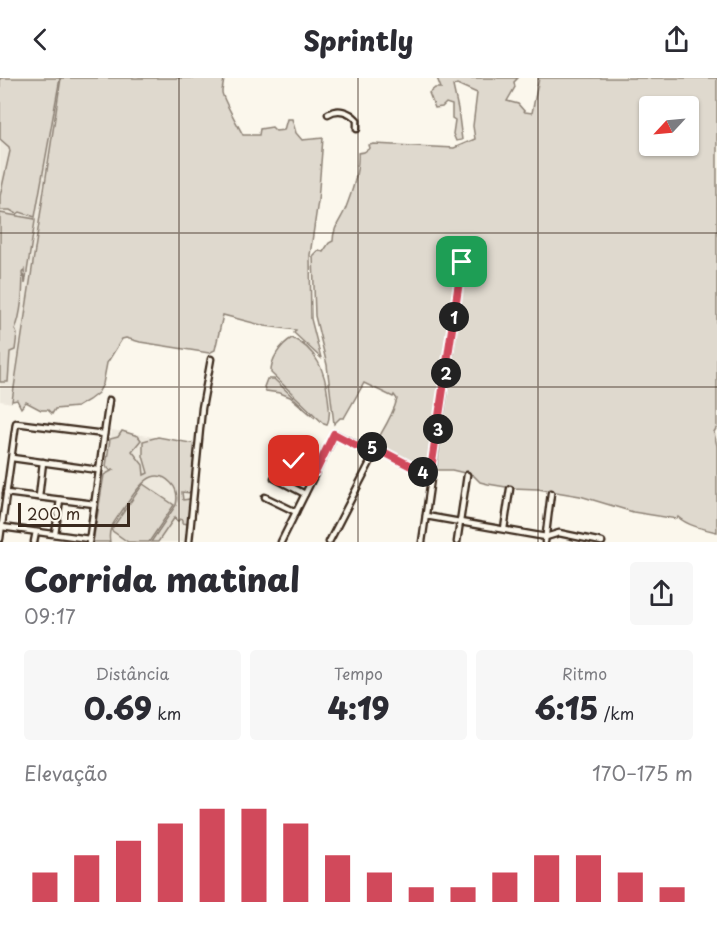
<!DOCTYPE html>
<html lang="pt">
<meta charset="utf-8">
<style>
body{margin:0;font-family:"Playpen Sans",sans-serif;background:#f7f7f7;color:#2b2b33;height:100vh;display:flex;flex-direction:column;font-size:22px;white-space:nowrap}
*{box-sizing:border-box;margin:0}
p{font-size:20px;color:#7c7c81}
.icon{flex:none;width:33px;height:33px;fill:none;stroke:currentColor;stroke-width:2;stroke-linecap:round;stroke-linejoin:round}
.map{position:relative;height:464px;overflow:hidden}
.panel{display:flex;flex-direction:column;background:#fff;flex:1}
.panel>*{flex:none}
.needle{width:39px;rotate:244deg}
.controls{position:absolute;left:639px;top:18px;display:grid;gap:12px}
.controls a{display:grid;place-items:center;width:60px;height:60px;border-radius:6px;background:#fff;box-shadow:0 2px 4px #0004;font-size:30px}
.scale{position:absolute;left:18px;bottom:15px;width:112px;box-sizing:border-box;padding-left:6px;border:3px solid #3b2a1e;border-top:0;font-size:16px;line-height:21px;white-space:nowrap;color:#3b2a1e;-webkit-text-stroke:4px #fbf7ec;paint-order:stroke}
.pin{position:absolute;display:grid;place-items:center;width:51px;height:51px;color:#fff;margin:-26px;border-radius:12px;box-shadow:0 3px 9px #0006}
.km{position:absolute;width:30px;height:30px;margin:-15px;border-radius:50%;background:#222;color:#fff;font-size:16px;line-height:30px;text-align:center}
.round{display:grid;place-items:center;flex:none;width:63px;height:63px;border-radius:6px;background:#f7f7f7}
.overview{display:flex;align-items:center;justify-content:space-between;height:102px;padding:0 24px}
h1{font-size:33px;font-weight:800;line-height:45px}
.stats{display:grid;grid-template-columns:repeat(3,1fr);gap:9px;height:102px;padding:6px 24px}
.stats div{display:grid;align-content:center;border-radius:6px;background:#f7f7f7;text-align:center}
.stats b{font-size:30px;font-weight:800}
.stats small{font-size:16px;font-weight:400}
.stats p{font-size:16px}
.chart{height:168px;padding:12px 24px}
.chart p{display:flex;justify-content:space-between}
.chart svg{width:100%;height:108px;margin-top:6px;stroke:#d1495b;stroke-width:6}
header{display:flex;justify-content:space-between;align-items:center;height:78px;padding:0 24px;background:#fff;font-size:27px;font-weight:800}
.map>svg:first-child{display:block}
</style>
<header><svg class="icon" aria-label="back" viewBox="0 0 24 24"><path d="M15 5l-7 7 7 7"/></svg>Sprintly<svg class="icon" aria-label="share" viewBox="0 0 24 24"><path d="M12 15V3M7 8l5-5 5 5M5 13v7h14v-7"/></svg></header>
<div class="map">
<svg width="717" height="464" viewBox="0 0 717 464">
<rect width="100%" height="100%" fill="#fbf7ec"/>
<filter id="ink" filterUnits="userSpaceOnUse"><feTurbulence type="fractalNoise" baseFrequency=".0167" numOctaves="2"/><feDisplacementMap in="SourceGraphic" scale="12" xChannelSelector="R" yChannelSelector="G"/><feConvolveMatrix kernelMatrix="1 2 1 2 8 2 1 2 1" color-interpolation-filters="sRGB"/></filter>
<g filter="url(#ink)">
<g fill="#ede8dd">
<path d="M0 0H61L12 325 0 323Z"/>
<path d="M112 352 196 366 186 464H93Z"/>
</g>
<g fill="#dfd9ce" stroke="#8d8276" stroke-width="1.5" fill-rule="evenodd">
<path d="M0 0H60L35 139 20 134 17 136 10 132H0V118L10 73 9 69 0 61Z"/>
<path d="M61 0H224C224 5 222 10 222 14 222 20 239 49 243 57H259L260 51 272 49 276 53 284 52 287 41H292L296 55 302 62 323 60 318 123 310 177 311 241 321 280 294 255 296 252 265 248 223 237 215 272 209 275 140 264 126 260 122 261 107 285 103 306 98 315 89 322 77 329 55 331 52 336 48 332H41L26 324 21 330 17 322 12 323Z"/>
<path d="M437 0H518L514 4 515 9 507 23 518 26 525 34 532 35 539 0H717V349L714 354 717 368V454C704 451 688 448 678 439L677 441 633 434 580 418 538 411 512 410 488 406 480 404 473 397 452 392H422L374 368C382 353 393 338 397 321L394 317 393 319 364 305 344 340H340L334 346 327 287 315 238 313 178 319 172 323 174 329 165 333 163C333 150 340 143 345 132 352 114 359 94 358 75L364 74 370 70 369 67 374 66 454 70 475 61 473 48 477 15 457 6 453 8 458 31 462 62 456 63 453 56 455 42 452 40V27L446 25 442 29 435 30 429 15 435 10H441ZM650 28H688V68H650Z"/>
<path d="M0 135 35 141V143L25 206 24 192 22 195C24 208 21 239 15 251L17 256 15 272 10 274 8 304H0Z"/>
<path d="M292 260C317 271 325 294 328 319 329 328 331 338 327 347L324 346 271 295C270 282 281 266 292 260Z"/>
<path d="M267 301H274L315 340 290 319 280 315 266 313 264 309Z"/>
<path d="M122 353 138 358 141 362 132 373 143 387 144 397 148 395 143 378V363L158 359 196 366 191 415 182 414 183 422 190 421 188 446 182 445V442L180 441 178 443 176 442 175 439 158 464H151L176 427C178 418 177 411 171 405 151 384 134 416 124 430 120 436 114 443 111 450 109 455 109 459 110 464H93L104 397 113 392H110L106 388 110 361 118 359Z"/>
<path d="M143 406 174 427 149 464H128L111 452Z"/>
</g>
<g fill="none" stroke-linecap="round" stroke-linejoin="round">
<g stroke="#3b2a1e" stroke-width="9">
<g id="street">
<path d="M328 36C338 30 349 33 357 42V51"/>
<path d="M12 380 98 392"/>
<path d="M294 383 299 371 291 366 284 376 287 380 316 392"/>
<path d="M274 400 305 416"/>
<path d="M6 415 94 426"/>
<path d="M39 419 43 384"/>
<path d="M265 419 296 434"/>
<path d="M426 438 546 459 559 455 602 464"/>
<path d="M2 449 89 461"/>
<path d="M504 451 510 411"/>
<path d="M55 456 60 422"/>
<path d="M0 461 16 345 104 356"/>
<path d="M34 464 36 454"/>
<path d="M89 464 109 322"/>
<path d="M189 464 202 330 211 281"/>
<path d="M281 464 335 356 357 367 372 368 431 398"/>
<path d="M329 464 377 371"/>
<path d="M422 464 462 184"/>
<path d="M457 464 467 397"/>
<path d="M545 464 551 415"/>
</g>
</g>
<use href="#street" stroke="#fbf7ec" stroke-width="4.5"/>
</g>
</g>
<g fill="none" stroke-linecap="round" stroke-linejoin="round" filter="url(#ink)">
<g stroke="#fff" stroke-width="12">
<path id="route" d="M294 383 316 393 334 356 357 368H372L430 398 462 184"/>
</g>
<use href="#route" stroke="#d1495b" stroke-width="8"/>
</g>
<path fill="none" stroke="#3b2a1e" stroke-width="1.5" stroke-opacity="0.55" d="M179 0V464M358 0V464M538 0V464M0 155H717M0 309H717"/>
</svg>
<div class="controls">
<a><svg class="needle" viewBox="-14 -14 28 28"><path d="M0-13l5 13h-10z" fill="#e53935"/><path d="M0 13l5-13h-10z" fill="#7c7c81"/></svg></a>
</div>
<div class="scale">200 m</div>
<div class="pin" style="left:462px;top:184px;background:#1e9e55"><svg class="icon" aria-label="arrive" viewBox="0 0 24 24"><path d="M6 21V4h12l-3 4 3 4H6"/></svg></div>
<div class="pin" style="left:294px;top:383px;background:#d93025"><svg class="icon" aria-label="check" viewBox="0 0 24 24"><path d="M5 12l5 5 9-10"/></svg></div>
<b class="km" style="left:454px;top:239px">1</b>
<b class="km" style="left:446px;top:295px">2</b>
<b class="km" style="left:438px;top:351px">3</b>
<b class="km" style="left:423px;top:394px">4</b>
<b class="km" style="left:372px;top:369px">5</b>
</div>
<section class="panel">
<div class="overview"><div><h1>Corrida matinal</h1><p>09:17</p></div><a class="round"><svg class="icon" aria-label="share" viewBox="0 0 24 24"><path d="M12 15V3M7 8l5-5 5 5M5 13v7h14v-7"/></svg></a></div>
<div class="stats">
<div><p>Distância</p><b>0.69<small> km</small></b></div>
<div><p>Tempo</p><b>4:19</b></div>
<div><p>Ritmo</p><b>6:15<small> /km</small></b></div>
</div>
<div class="chart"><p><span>Elevação</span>170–175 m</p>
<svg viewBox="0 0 160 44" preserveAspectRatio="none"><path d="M5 44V32M15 44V25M25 44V19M35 44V12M45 44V6M55 44V6M65 44V12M75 44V25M85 44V32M95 44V38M105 44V38M115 44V32M125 44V25M135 44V25M145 44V32M155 44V38"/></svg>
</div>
</section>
